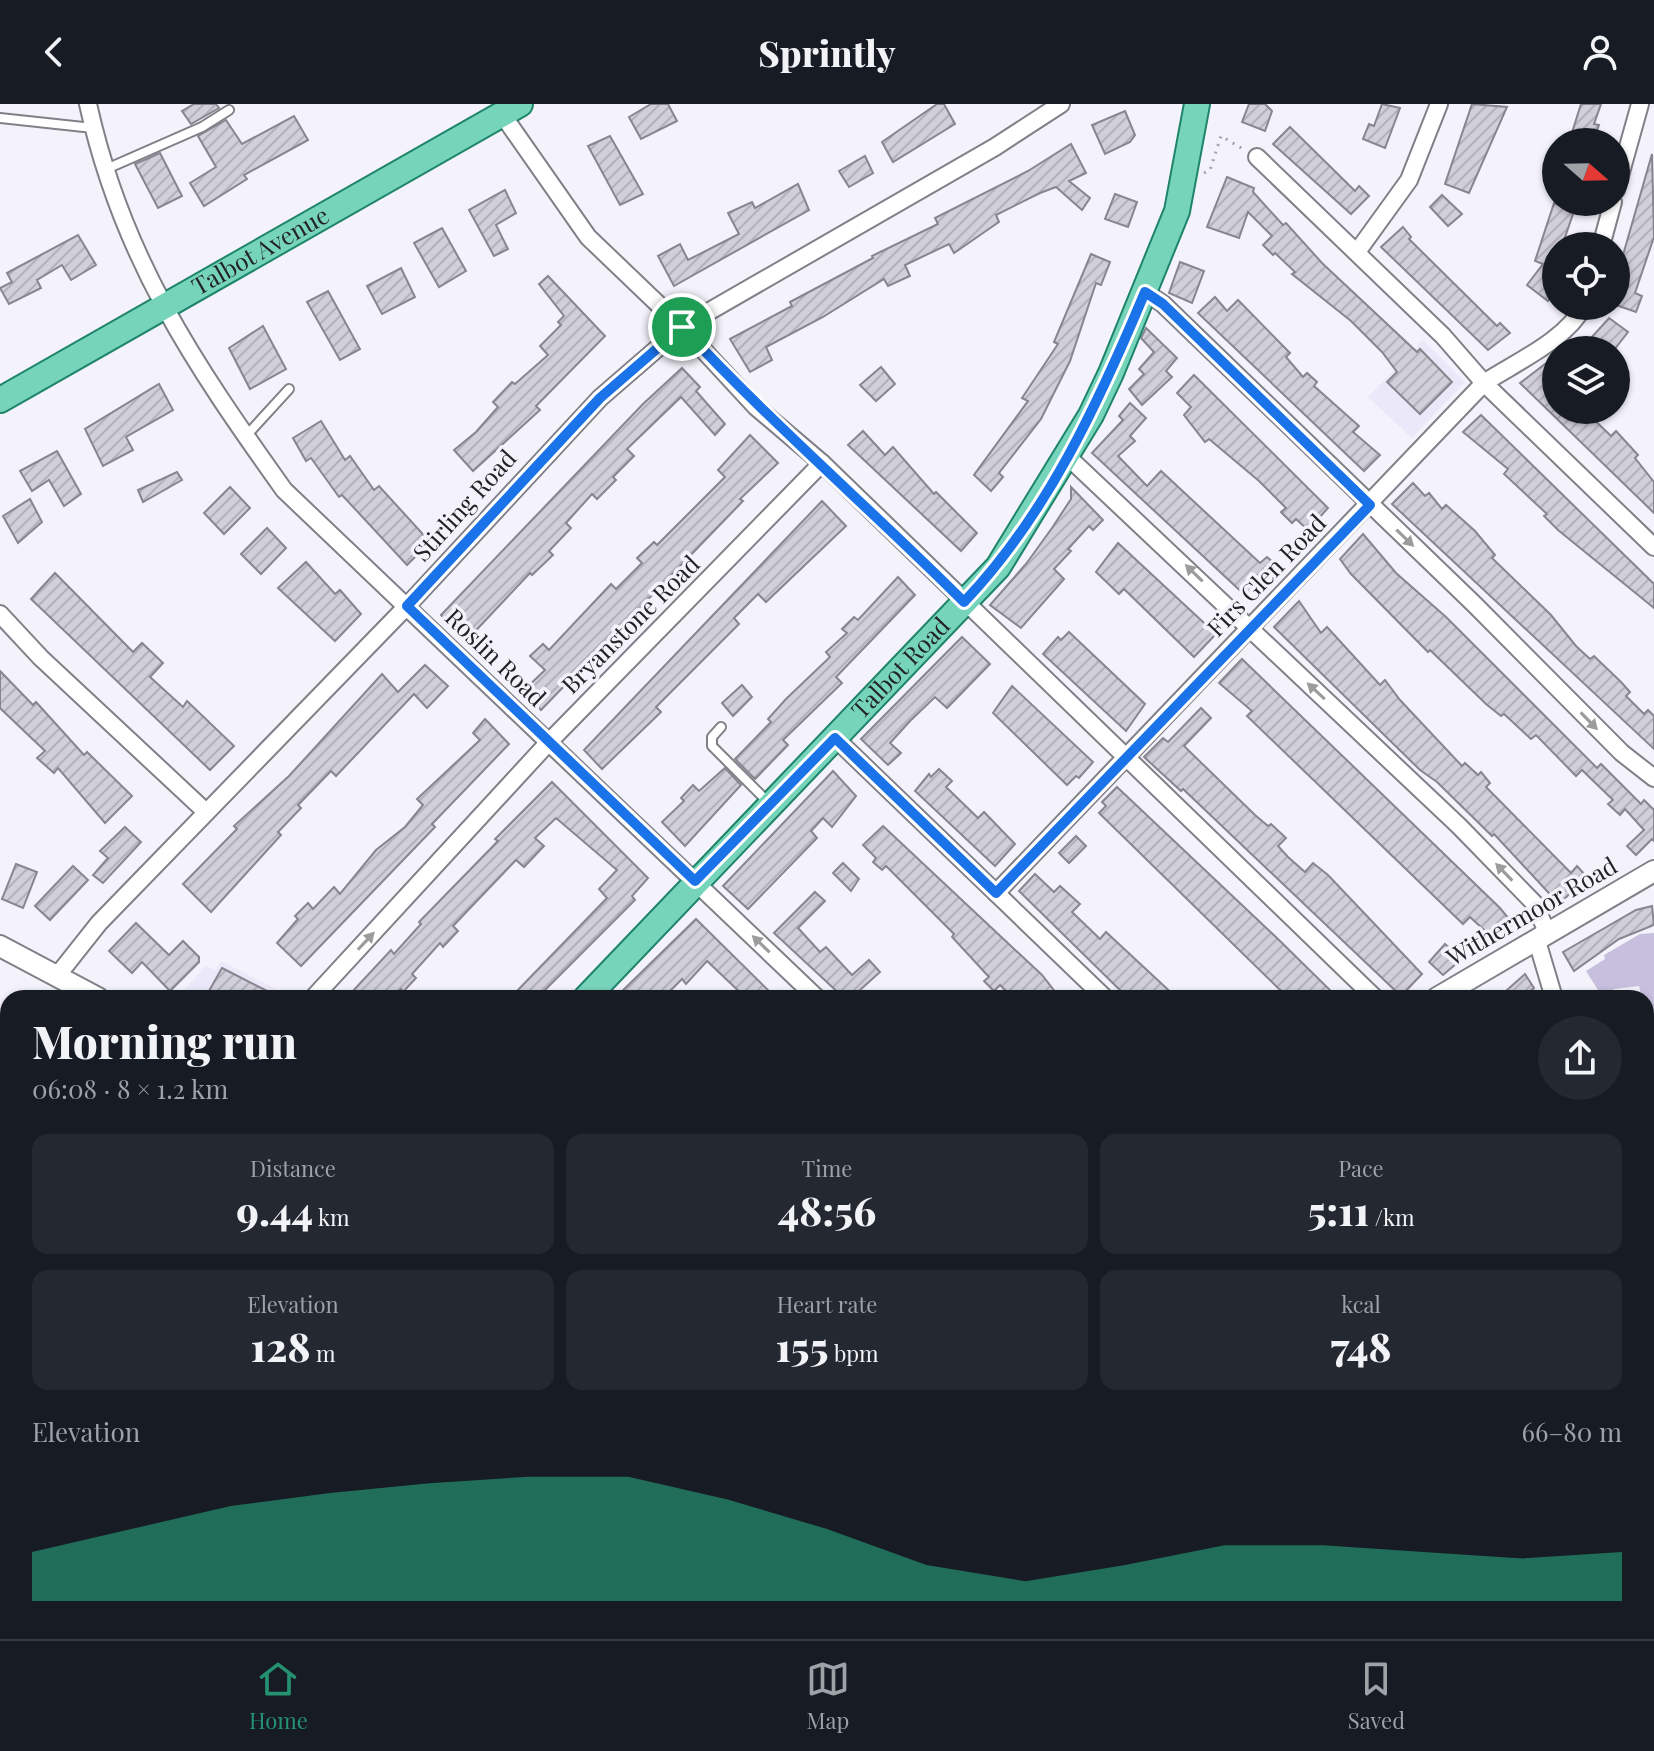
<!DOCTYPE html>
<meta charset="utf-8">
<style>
body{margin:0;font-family:"Playfair Display",serif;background:#242831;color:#f1f3f6;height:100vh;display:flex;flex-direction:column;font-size:30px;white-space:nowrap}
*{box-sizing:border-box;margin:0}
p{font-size:26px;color:#9ea1a6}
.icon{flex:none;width:44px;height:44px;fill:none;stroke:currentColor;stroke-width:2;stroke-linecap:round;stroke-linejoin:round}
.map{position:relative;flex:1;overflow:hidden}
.drawer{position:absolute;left:0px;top:886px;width:1654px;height:650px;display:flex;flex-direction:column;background:#171b24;border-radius:24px 24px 0 0;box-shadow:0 2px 6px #0004}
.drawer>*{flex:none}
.needle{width:52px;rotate:110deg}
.fabs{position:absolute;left:1542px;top:24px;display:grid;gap:16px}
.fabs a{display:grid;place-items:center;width:88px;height:88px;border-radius:50%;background:#171b24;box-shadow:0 2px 6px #0004;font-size:40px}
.pin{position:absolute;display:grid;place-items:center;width:68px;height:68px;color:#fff;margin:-34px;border:4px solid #fff;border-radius:50%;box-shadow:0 2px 8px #0007}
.round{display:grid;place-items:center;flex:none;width:84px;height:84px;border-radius:42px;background:#242831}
.head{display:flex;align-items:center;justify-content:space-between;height:136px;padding:0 32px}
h1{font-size:44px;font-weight:800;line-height:60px}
.metrics{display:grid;grid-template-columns:repeat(3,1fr);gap:12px;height:136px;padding:8px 32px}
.metrics div{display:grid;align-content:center;border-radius:16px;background:#242831;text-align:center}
.metrics b{font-size:40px;font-weight:800}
.metrics small{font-size:22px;font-weight:400}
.metrics p{font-size:22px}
.chart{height:224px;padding:16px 32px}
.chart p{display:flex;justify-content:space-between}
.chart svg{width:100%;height:144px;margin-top:8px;fill:#249171;opacity:.7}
header{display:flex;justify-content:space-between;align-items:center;height:104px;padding:0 32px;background:#171b24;font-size:36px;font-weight:800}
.tabs{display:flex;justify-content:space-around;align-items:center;height:112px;border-top:2px solid #363941;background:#171b24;font-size:22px;color:#9ea1a6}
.tabs a{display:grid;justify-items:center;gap:4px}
.tabs .selected{color:#249171}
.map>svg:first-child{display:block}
</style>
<header><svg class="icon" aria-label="back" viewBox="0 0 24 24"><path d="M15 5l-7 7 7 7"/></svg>Sprintly<svg class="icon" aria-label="person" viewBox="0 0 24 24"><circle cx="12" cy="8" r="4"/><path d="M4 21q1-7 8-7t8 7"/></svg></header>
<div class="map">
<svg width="1654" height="1535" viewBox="0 0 1654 1535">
<defs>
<pattern id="building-hatch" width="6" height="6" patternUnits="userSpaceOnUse" patternTransform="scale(2)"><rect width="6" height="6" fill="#d1cfd9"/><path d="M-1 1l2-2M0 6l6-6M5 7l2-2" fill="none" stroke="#b3b1ba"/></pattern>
</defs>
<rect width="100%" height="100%" fill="#f4f2fb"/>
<g fill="#ebe8f9">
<path d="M1423 236 1465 278 1412 334 1368 293Z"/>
<path d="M221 857 276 885 270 894H177L206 862 216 866Z"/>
<path d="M756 1528H888L884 1535H768Z"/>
<path d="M983 1528H1411L1423 1535H995Z"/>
</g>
<path fill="#c6c0de" d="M1654 829V925L1649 926 1646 894H1642L1639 882 1614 885 1603 894 1586 867 1605 855 1604 851 1640 830Z"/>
<g fill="url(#building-hatch)" stroke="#87858e" stroke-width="2">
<path d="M194 0H216L219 4 191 20 182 7Z"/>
<path d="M651 0H668L677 17 641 35 629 13Z"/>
<path d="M937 0H944L955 20 893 58 882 38Z"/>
<path d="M1249 0H1265L1272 7 1265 27 1242 18Z"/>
<path d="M1382 0 1400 4 1385 44 1363 35 1369 20 1374 22Z"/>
<path d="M1472 0 1507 3 1469 89 1445 80Z"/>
<path d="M1581 0H1601L1594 20 1599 21 1593 38 1570 35Z"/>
<path d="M1125 7 1135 31 1130 38 1105 50 1092 21Z"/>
<path d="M294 12 308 36 244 71 247 75 204 102 190 79 216 63 198 32 226 16 242 40Z"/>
<path d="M1290 23 1355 87 1359 82 1369 92 1351 110 1273 40Z"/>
<path d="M610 32 643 90 620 101 588 42Z"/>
<path d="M1071 40 1086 69 1069 77 1090 94 1082 106 1056 83 1040 89 996 111 999 118 954 149 949 140 905 161 910 172 888 182 884 175 823 213 766 243 772 256 750 268 730 235 792 202 790 198 873 154 872 152 938 120 935 114 1028 67Z"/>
<path d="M160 49 182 92 158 104 135 60Z"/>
<path d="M1652 50 1654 133 1635 189 1642 192 1636 208 1616 201 1621 174 1617 172Z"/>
<path d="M865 52 873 69 849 83 839 67Z"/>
<path d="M1227 73 1254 84 1253 88 1283 121 1286 119 1322 159 1417 248 1420 245 1452 278 1420 310 1387 278 1397 268 1382 248 1351 217 1292 170 1295 168 1275 149 1273 151 1263 141 1272 132 1248 108 1239 134 1207 123Z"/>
<path d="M798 80 809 106 674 182 658 152 680 140 688 156 739 130 728 109 752 98 755 104Z"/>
<path d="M505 86 516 109 496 121 508 145 494 152 469 106Z"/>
<path d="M1115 90 1137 98 1128 123 1105 115Z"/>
<path d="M1442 91 1462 110 1448 122 1430 103Z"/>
<path d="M1554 99 1574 107 1562 142H1556V186L1548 197 1527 181 1543 160 1535 157Z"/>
<path d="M1403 123 1411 133 1409 135 1497 222 1500 219 1510 229 1488 246 1381 143Z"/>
<path d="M442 124 466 167 439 183 414 139Z"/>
<path d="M78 131 96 161 71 176 62 161 37 176 41 184 9 200 0 184 12 178 7 169Z"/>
<path d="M1091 150 1110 158 1101 181 1096 179 1070 257 1041 315 999 369 1003 373 991 387 974 371 1028 297 1022 294 1058 240 1054 238Z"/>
<path d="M1180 158 1204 167 1192 199 1169 189Z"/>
<path d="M401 164 415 193 382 210 367 182Z"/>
<path d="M548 172 605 232 536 302 540 306 473 367 454 346 476 328 498 303 493 298 512 278 515 280 548 251 540 242 561 221 558 218 564 212 539 180Z"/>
<path d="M328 187 360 245 340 256 307 198Z"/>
<path d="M1215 193 1227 207 1238 196 1290 249 1286 253 1303 273 1307 269 1317 278 1314 282 1359 322 1353 328 1380 351 1364 367 1198 209Z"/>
<path d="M1609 214 1628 228 1614 246H1580Z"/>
<path d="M263 222 286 265 250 285 229 244Z"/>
<path d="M1146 224 1177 254 1166 267 1172 273 1142 301 1129 285 1144 270 1139 265 1154 248 1141 234Z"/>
<path d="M1545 260 1556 271V306H1584L1611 332 1616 327 1638 351 1635 354 1654 378V409L1520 279Z"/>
<path d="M881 263 895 280 876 297 860 281Z"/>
<path d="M682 264 700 283 696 287 725 320 715 331 681 293 627 345 634 352 613 373 616 376 597 395 592 390 566 419 571 424 549 447 553 451 532 471 530 469 466 537 441 511 643 300Z"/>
<path d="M1194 271 1328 404 1308 426 1296 415 1292 419 1281 408 1286 404 1259 377 1209 335 1205 338 1184 311 1191 303 1177 289Z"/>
<path d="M159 280 173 306 126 333 133 346 103 362 85 325Z"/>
<path d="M1130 299 1146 314 1130 332 1135 337 1118 352 1147 382 1161 367 1260 459 1267 453 1276 461 1246 492 1092 349 1123 316 1119 312Z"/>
<path d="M1481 311 1654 480V504L1558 426 1544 412 1547 410 1504 370 1508 365 1463 328Z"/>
<path d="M321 317 345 356 350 352 374 386 379 382 430 438 407 461 342 391 339 393 311 354 306 357 293 334Z"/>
<path d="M863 327 885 351 893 343 934 390 936 388 977 429 961 447 848 341Z"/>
<path d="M750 331 778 359 740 395 743 397 541 606 523 587 545 566 530 552 543 540 549 546 611 480 616 485 642 459 637 454 654 438 657 441 725 373 718 366Z"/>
<path d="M57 347 81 390 64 402 49 376 32 387 20 367Z"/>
<path d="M177 368 182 376 143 398 138 386Z"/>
<path d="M1413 379 1425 392 1429 389 1442 405 1446 401 1475 427 1495 451 1492 454 1551 511 1576 542 1590 555 1594 552 1621 578 1630 588 1626 592 1644 610 1648 606 1654 612V645L1392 400Z"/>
<path d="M230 383 250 404 224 430 204 409Z"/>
<path d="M1071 383 1103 416 1093 426 1089 422 1068 445 1071 447 1054 465 1064 475 1021 524 990 501 1026 460 1052 424 1071 395Z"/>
<path d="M30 395 42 418 18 439 3 412Z"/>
<path d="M822 397 846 422 766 498 758 490 734 514 739 520 656 603 661 608 602 665 584 646Z"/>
<path d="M267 424 286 444 261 470 241 450Z"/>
<path d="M1363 430 1396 469 1446 513 1597 664 1601 660 1641 700 1644 696 1654 706V737L1652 735 1636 751 1627 742 1644 726 1625 705 1620 711 1608 700 1613 696 1582 666 1576 672 1536 631 1531 635 1504 610 1501 612 1486 600 1430 546 1428 548 1351 470 1340 455Z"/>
<path d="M1118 439 1216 530 1194 553 1124 485 1119 490 1096 468Z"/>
<path d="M306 458 335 490 340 486 361 510 335 537 278 484Z"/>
<path d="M55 469 133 548 142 539 163 559 150 573 183 603 187 597 234 642 210 666 31 495Z"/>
<path d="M898 473 915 491 836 573 842 579 783 636 788 641 755 675 735 655 771 618 768 615 786 595 830 553 826 548 847 529 842 525 854 513 858 516Z"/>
<path d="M1299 497 1321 529 1327 523 1380 581 1385 576 1400 596 1462 662 1465 659 1478 671 1481 668 1490 679 1486 683 1571 769 1577 762 1587 773 1559 800 1494 730 1492 732 1437 678 1420 666 1274 523Z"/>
<path d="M1069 528 1145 600 1126 627 1043 550 1058 533 1061 536Z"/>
<path d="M962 533 990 560 947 604 935 593 910 617 890 639 901 649 888 661 861 635Z"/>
<path d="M1242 555 1500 804 1513 820 1496 837 1470 813 1463 820 1247 612 1252 607 1219 579Z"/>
<path d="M425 561 448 582 427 604 414 590 336 672 331 667 298 701 301 704 278 728 281 731 211 808 183 780 237 725 234 722 289 672 382 570 398 588Z"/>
<path d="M0 567 33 601 36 598 84 651 87 648 132 692 105 719 58 664 54 669 37 654 45 647 0 604Z"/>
<path d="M742 581 752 593 733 612 722 599Z"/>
<path d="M1012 582 1093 658 1079 674 1076 672 1067 681 993 609Z"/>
<path d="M1201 604 1211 614 1184 642 1255 711 1268 722 1271 720 1286 734 1278 742 1288 753 1305 768 1313 759 1328 771 1422 870 1401 892 1183 685 1181 687 1144 653 1163 634 1168 638Z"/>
<path d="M485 615 509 640 432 720 435 723 301 862 277 839 298 815 295 812 308 799 313 805 334 783 340 790 376 746 405 723 423 701 417 695 480 636 473 629Z"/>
<path d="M725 664 741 681 685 742 662 718 684 697 681 694 693 681 699 687Z"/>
<path d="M939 665 952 677 946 683 978 714 984 708 1015 740 995 762 915 687 929 670 931 673Z"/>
<path d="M833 667 856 692 832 723 823 714 811 727 817 734 748 805 723 782Z"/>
<path d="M552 678 648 774 632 792 635 796 537 894H510L607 794 599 785 617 766 556 714 535 734 544 742 524 763 516 756 453 822 458 827 443 843 440 839 412 870 416 874 403 888 401 885 392 894H358L352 888 391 846 394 850 421 820 419 818 498 737 495 735Z"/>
<path d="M1117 683 1279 836 1338 894H1290L1278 884 1099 709 1106 702 1102 698Z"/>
<path d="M883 722 1042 871 1060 894H1022L1017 888 1012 893 1000 881 994 887 984 877 989 873 952 833 954 830 886 762 882 766 873 758 876 754 863 741Z"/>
<path d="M125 723 141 738 103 779 93 771 108 754 100 747Z"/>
<path d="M1076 732 1086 742 1069 759 1059 749Z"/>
<path d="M843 759 859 775 851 787 833 769Z"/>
<path d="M16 760 37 768 23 804 2 795Z"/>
<path d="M73 762 88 776 50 816 35 802Z"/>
<path d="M1035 770 1054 788 1060 782 1080 800 1072 808 1100 835 1106 828 1177 894H1128L1019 787Z"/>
<path d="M815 788 825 797 798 824 820 848 826 843 852 871 869 856 880 868 860 886 868 894H844L774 829Z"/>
<path d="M1652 802 1654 821 1619 835 1574 867 1563 848 1636 806Z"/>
<path d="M696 815 776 894H746L707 857 686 880 682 875 663 894H615Z"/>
<path d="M136 819 169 851 183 837 199 853V858L170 887 142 858 132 869 109 847Z"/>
<path d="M1445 840 1462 855 1443 871 1429 858Z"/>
<path d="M222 864 281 894H205Z"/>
<path d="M1525 870 1534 884 1522 894H1498Z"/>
</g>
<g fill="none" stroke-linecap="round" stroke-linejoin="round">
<g stroke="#818088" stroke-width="12">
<g id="service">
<path d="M0 14 93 24"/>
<path d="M104 66 202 23 229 6"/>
<path d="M246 332 289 285"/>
<path d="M721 623 712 633V642L769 699"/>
<path d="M756 1528 768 1535"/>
<path d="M180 1535 186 1528"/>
</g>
</g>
<g stroke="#818088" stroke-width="20">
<g id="minor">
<path d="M88 0C122 154 194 260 284 386L817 894"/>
<path d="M502 10 588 133 682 223 756 303 822 359 1375 894"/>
<path d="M1257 53 1443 232 1484 279 1654 443"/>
<path d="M1616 86 1640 0"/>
<path d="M1601 142 1613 98"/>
<path d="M1357 148 1409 76 1439 0"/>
<path d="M1145 188 1163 200 1474 500 1622 649 1654 674"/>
<path d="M1067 352 1459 722 1534 799 1548 830"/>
<path d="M0 510 41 554 206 708"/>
<path d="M835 634 1105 894"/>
<path d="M996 789 1484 279C1516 258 1565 237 1584 202"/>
<path d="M1537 837 1554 894"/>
<path d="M57 872 99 819 407 502 600 294 682 223 995 43 1061 0"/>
<path d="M313 894 548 639 822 359"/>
<path d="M0 1113 8 1117"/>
<path d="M0 1220 8 1208"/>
<path d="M1646 1312 1653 1321"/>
<path d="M313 1535 318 1528"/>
<path d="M615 1535 619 1528"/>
<path d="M884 1535 888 1528"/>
<path d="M1162 1535 1167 1528"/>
<path d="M1452 1535 1455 1528"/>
</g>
</g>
<g stroke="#818088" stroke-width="24">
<g id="tertiary">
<path d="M0 842 98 894"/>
<path d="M1437 894 1654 767"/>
<path d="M1276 1528 1289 1535"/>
</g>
</g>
<g stroke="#1e846a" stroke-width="28">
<g id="primary">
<path id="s1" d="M0 296 520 0"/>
<path id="s2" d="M586 894 998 463 1091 311 1111 269 1177 107 1197 0"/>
<path d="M54 1535 59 1528"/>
</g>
</g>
<path stroke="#a5a3aa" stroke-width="3" stroke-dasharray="2 6" stroke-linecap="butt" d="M1204 69 1210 66 1221 32 1243 45"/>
<use href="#service" stroke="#fff" stroke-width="8"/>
<use href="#minor" stroke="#fff" stroke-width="16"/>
<use href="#tertiary" stroke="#fff" stroke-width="20"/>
<use href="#primary" stroke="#76d4bb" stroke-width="24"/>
</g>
<defs><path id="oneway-solid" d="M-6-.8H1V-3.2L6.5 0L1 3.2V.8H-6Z" transform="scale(2)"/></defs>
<g fill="#9c9c9d">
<use href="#oneway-solid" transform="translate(1405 434) rotate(44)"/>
<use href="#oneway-solid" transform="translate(1194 469) rotate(-136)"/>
<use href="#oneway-solid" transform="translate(1316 587) rotate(-137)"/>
<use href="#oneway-solid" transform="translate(1589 617) rotate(46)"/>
<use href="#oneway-solid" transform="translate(1504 768) rotate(-134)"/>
<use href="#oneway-solid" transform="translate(366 837) rotate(-47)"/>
<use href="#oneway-solid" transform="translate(761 840) rotate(-136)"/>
</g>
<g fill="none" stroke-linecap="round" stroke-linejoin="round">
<g stroke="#fff" stroke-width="16">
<path id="route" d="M1145 188 1163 200 1370 401 996 789 835 634 695 777 407 502 600 294 682 223C771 319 871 405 964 498 1047 411 1099 298 1145 188Z"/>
</g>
<use href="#route" stroke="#1a73e8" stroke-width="10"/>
</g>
<g text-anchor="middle" stroke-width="7" stroke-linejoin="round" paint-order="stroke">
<g font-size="24" fill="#232226" stroke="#f4f2fb">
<text dy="8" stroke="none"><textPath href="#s1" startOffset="300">Talbot Avenue</textPath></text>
<text transform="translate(465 402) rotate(-48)" y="8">Stirling Road</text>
<text transform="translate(1267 472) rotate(-46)" y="8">Firs Glen Road</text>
<text transform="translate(631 521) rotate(-45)" y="8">Bryanstone Road</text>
<text transform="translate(495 554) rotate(44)" y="8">Roslin Road</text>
<text dy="8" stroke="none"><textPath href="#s2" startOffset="456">Talbot Road</textPath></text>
<text transform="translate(1532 808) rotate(-30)" y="8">Withermoor Road</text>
</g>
</g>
</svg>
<div class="fabs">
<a><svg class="needle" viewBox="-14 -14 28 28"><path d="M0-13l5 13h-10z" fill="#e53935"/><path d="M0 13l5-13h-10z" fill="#9ea1a6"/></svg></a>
<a><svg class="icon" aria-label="locate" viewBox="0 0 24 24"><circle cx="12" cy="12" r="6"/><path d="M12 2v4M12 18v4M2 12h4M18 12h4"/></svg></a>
<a><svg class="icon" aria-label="layers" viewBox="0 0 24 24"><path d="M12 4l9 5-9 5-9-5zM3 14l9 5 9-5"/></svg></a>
</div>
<div class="pin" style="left:682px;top:223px;background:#1e9e55"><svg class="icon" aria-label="arrive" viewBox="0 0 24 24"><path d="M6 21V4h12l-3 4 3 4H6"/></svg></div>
<section class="drawer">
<div class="head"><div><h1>Morning run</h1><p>06:08 · 8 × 1.2 km</p></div><a class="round"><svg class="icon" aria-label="share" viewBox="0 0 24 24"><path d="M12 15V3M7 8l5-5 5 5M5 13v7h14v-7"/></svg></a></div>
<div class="metrics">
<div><p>Distance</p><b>9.44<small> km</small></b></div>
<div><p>Time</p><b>48:56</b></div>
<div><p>Pace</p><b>5:11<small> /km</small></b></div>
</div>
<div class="metrics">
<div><p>Elevation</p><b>128<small> m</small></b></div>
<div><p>Heart rate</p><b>155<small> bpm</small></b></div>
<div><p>kcal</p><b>748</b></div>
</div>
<div class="chart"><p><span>Elevation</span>66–80 m</p>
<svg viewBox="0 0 160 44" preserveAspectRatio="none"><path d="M0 44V29L10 22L20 15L30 11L40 8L50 6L60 6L70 13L80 22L90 33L100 38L110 33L120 27L130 27L140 29L150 31L160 29V44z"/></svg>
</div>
</section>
</div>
<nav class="tabs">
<a class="selected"><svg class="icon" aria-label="home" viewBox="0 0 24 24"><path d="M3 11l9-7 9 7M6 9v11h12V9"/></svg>Home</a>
<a><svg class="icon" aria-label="map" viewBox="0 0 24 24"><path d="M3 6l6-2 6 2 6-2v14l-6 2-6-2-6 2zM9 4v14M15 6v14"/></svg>Map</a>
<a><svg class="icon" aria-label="saved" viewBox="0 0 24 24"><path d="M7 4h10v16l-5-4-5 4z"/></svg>Saved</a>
</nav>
